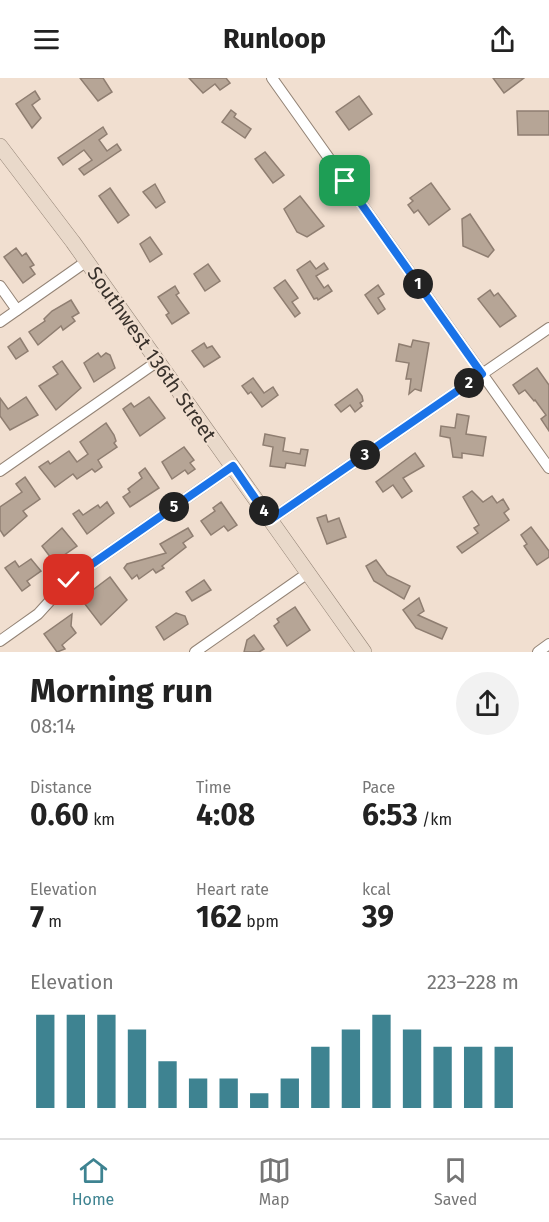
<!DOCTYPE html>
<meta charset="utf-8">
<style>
body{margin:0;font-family:"Fira Sans",sans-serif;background:#f2f2f2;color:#222;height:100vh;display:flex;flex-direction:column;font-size:22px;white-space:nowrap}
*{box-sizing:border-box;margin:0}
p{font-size:20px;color:#767676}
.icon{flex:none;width:33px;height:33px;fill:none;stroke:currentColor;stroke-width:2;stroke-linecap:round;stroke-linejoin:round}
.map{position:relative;height:574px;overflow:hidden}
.sheet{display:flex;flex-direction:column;background:#fff;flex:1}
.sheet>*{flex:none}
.pin{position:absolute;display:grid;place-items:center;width:51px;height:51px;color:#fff;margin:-26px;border-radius:12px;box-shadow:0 3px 9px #0006}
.km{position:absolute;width:30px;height:30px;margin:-15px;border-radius:50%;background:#222;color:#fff;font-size:16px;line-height:30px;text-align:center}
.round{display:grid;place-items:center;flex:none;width:63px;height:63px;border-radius:32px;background:#f2f2f2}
.head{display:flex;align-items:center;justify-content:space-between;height:102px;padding:0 30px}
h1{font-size:33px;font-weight:700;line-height:45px}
.stats{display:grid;grid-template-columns:repeat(3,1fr);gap:9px;height:102px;padding:6px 30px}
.stats div{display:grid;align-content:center}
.stats b{font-size:30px;font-weight:700}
.stats small{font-size:16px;font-weight:400}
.stats p{font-size:16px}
.chart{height:168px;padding:12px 30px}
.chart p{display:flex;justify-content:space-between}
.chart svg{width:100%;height:108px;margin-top:6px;stroke:#3e8391;stroke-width:6}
header{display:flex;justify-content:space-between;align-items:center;height:78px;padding:0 30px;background:#fff;font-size:27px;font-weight:700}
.dock{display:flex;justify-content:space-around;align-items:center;height:84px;border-top:2px solid #e0e0e0;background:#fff;font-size:16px;color:#767676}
.dock a{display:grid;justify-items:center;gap:3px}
.dock .active{color:#3e8391}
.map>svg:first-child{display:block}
</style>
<header><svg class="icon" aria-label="menu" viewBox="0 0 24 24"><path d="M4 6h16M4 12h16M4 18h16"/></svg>Runloop<svg class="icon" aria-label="share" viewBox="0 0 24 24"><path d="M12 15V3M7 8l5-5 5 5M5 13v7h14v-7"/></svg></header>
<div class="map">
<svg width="549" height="574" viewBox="0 0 549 574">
<rect width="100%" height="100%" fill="#f1dfd0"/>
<g fill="#b6a596" stroke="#8f7e71" stroke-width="1.5">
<path d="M80 0H103L112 14 98 23Z"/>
<path d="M189 0H226L230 5 220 12 215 6 203 15Z"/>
<path d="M493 0H524L504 15Z"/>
<path d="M35 13 40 21 32 27 41 40 32 50 16 26Z"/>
<path d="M359 18 372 36 349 52 336 34Z"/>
<path d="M231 32 236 36 234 39 251 51 245 60 222 44Z"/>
<path d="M517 33H549V57H518Z"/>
<path d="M103 49 107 56 99 62 107 73 117 66 121 72 84 97 79 91 92 82 84 72 63 87 58 80Z"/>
<path d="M265 74 284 97 273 105 255 81Z"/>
<path d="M431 105 450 131 429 147 418 132 414 135 408 127 413 123 410 120Z"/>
<path d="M155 106 165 124 156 130 143 114Z"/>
<path d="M110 110 129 137 118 145 99 118Z"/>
<path d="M300 118 324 148 307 159 297 154 284 131Z"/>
<path d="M470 136 494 172 488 179 463 168 462 141Z"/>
<path d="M150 159 162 176 150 184 140 166Z"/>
<path d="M16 170 22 178 26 175 34 187 30 189 35 196 23 205 4 179Z"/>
<path d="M310 183 316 191 324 185 328 191 316 198 324 210 328 207 332 213 318 222 317 220 314 221 297 192Z"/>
<path d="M208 186 220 203 205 213 194 196Z"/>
<path d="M285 202 298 220 292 224 300 235 295 239 274 210Z"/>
<path d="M378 207 384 216 378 220 385 231 378 236 365 217Z"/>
<path d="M175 208 179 215 176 217 189 235 172 246 166 237 169 235 158 219Z"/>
<path d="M490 212 494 218 498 215 516 238 500 249 478 221Z"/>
<path d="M71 222 79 235 72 239 75 243 63 252 61 248 38 267 29 254 45 243 44 241 52 233Z"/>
<path d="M20 260 28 273 16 281 8 269Z"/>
<path d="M413 262 429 265 421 313 415 311 409 316 411 301H406L409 285 396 283 399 266 411 269Z"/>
<path d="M204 265 207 270 212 268 220 279 204 289 192 273Z"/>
<path d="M98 275 101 279 106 275 110 277 115 290 94 304 84 285Z"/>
<path d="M62 283 81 310 56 332 39 308 58 296 53 289Z"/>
<path d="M537 290 549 307V353L541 341 546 337 535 322 534 323 525 312 519 316 513 307Z"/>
<path d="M253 300 264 315 273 309 278 317 262 329 251 314 248 316 242 308Z"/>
<path d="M357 311 362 318 363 323 360 325 362 328 355 334 350 327 341 334 335 327Z"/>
<path d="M26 319 38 337 10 352 0 338V320L8 331Z"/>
<path d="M149 319 165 340 140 358 123 331 131 325 134 329Z"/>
<path d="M457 336 469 338 466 356 486 359 483 378 462 375V380L453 379 450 360 440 358 441 348 455 350Z"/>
<path d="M106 345 114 357 116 363 114 365 117 369 98 382 102 389 95 394 92 391 77 401 73 396 55 409 39 389 48 383 50 386 69 373 77 384 88 376 80 364Z"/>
<path d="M265 356 285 360 283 373 300 376 301 371 308 372 305 388 286 385 285 390 270 388 273 369 263 367Z"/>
<path d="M184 369 194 382 190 385 195 391 188 396 185 392 172 401 162 384Z"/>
<path d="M415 375 424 388 403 400 412 413 402 420 393 407 383 414 376 404Z"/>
<path d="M145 390 159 410 130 429 123 419 130 414 128 411 142 400 139 395Z"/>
<path d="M25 399 40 421 23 433 27 438 4 458 0 452V429L22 414 16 406Z"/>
<path d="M472 413 483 424 492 418 497 425 503 421 509 431 504 435 509 442 462 475 457 469 478 455 474 450 479 447 463 419Z"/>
<path d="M107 424 114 435 87 456 73 436 79 432 83 437 98 427 100 430Z"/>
<path d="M221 424 237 447 228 453 224 448 211 457 201 443 215 433 213 430Z"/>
<path d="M326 437 328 444 339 440 346 459 327 466 317 440Z"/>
<path d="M531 449 549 473V479L537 487 524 468 527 466 521 457Z"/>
<path d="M62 450 77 468 54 484 42 468Z"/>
<path d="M188 450 193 458 183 465 186 469 162 488 164 490 156 495 153 491 139 501 137 497 132 501 124 490 127 486 166 475 160 466Z"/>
<path d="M31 481 41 493 27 503 30 507 22 513 5 490 15 483 19 489Z"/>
<path d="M376 482 387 497 410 508 404 521 374 503 366 488Z"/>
<path d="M110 499 127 522 101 547 81 521Z"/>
<path d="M204 502 211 512 192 523 186 514Z"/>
<path d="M419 520 424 533 418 537 447 550 442 561 416 550 403 532Z"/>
<path d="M295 529 310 552 287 568 274 548 279 544 277 541Z"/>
<path d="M176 535 185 538 188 546 164 562 156 549Z"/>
<path d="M72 536 71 548 76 555 62 567 65 571 57 574 44 556Z"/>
<path d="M254 557 264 571 259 574H244L247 562Z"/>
</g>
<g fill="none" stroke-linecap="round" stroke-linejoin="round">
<g stroke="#938375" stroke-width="12">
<g id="street">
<path d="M272 0 549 390"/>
<path d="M0 208 17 232"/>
<path d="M0 244 87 183"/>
<path d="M0 393 158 283"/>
<path d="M270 442 549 250"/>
<path d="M0 563 38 536 69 502 233 388"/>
<path d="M195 574 308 495"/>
<path d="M538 574 549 566"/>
</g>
</g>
<g stroke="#938375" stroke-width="16">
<path id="secondary" d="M0 68 73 164 364 574"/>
</g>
<use href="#street" stroke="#fff" stroke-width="10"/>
<use href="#secondary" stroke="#e9d9ca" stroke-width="15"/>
</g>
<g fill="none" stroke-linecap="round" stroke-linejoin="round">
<g stroke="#fff" stroke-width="12">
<path id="route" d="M69 502 233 388 270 442 482 296 345 103"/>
</g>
<use href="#route" stroke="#1a73e8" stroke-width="8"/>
</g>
<g text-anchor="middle" stroke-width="4.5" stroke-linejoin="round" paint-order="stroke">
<g font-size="20" fill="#39322c" stroke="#f1dfd0">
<text transform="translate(152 276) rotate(55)" y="7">Southwest 136th Street</text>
</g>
</g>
</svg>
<div class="pin" style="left:345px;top:103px;background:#1e9e55"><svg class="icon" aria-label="arrive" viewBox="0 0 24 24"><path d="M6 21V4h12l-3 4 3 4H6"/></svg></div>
<div class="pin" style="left:69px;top:502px;background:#d93025"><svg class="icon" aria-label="check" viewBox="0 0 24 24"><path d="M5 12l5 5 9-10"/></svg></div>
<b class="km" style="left:418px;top:206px">1</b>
<b class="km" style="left:469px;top:305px">2</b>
<b class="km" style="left:365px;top:377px">3</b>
<b class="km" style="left:264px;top:433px">4</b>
<b class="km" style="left:174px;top:429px">5</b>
</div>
<section class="sheet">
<div class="head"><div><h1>Morning run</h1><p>08:14</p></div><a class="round"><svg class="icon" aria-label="share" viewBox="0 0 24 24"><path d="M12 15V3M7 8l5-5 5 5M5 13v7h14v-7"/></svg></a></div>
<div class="stats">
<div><p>Distance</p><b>0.60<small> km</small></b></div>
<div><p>Time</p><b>4:08</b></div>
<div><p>Pace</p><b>6:53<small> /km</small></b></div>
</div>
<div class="stats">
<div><p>Elevation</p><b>7<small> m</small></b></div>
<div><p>Heart rate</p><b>162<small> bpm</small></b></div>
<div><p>kcal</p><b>39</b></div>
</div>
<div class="chart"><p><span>Elevation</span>223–228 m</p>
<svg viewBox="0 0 160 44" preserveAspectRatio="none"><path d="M5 44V6M15 44V6M25 44V6M35 44V12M45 44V25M55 44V32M65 44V32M75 44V38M85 44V32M95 44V19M105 44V12M115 44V6M125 44V12M135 44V19M145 44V19M155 44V19"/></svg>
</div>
</section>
<nav class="dock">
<a class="active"><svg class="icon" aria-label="home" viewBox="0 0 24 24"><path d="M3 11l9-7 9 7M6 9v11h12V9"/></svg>Home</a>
<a><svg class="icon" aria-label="map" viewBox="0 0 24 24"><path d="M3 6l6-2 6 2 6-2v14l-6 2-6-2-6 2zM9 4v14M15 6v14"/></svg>Map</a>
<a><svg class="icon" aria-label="saved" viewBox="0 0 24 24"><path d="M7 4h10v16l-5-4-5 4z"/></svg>Saved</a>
</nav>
